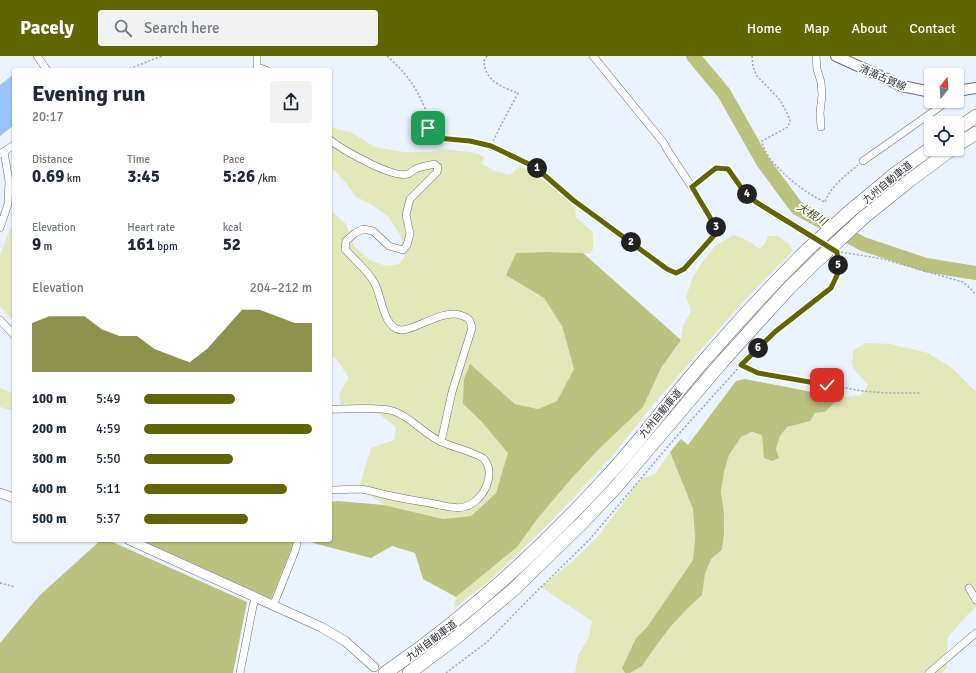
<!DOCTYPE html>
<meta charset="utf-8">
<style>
body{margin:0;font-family:Signika,"Noto Sans JP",sans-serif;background:#f2f2f3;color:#1f2937;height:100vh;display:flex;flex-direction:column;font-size:15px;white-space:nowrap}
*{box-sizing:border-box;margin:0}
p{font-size:13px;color:#747a83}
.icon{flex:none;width:22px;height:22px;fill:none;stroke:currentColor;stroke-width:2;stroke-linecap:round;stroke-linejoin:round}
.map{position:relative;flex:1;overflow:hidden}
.sheet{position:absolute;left:12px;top:12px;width:320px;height:474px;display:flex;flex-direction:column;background:#fff;border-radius:4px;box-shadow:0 1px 3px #0004}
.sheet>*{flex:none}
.needle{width:26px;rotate:17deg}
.buttons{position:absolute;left:924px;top:12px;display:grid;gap:8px}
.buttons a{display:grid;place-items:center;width:40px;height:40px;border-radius:4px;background:#fff;box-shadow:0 1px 3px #0004;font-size:20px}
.pin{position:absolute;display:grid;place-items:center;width:34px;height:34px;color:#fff;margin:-17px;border-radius:8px;box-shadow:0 2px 6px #0006}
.km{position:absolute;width:20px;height:20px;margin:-10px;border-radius:50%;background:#222;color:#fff;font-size:11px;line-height:20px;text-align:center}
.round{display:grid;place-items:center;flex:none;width:42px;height:42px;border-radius:4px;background:#f2f2f3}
.summary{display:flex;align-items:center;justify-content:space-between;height:68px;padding:0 20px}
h1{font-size:22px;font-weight:700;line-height:30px}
.stats{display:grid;grid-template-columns:repeat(3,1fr);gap:6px;height:68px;padding:4px 20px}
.stats div{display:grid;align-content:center}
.stats b{font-size:17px;font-weight:700}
.stats small{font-size:11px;font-weight:400}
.stats p{font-size:11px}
.chart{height:112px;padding:8px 20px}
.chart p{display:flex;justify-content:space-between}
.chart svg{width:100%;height:72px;margin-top:4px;fill:#606502;opacity:.7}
ul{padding:0 20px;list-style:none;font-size:13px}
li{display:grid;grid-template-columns:64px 48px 1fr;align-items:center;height:30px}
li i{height:10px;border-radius:5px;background:#606502}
header{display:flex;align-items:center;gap:24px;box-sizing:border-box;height:56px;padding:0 20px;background:#606502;color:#fff}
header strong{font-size:19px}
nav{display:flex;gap:22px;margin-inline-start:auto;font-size:14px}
.search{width:280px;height:36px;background:#f2f2f3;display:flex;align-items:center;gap:10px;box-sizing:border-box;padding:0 14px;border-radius:4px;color:#747a83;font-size:15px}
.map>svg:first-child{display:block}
</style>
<header>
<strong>Pacely</strong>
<div class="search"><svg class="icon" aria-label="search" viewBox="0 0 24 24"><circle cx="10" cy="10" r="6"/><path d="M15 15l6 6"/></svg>Search here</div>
<nav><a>Home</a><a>Map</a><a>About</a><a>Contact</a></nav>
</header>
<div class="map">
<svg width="976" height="617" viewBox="0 0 976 617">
<rect width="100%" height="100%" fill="#eaf3fe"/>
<g fill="#e3e8ba">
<path d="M330 71 350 76 375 91 404 96H429L443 93 476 97 484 101 482 108 495 115 510 119 520 110 528 114 547 127 566 143 575 152 576 161 593 177V192L591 198 583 197 546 196 516 197 506 219 544 242 562 270 574 313 557 345 538 353 516 348 470 309 463 348 481 365 509 397 496 437 471 460 443 463 384 449 359 431 371 392 394 384 396 371 379 358 341 349 339 338 349 322 338 305 330 298V154L346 168 354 190 369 204 386 210 399 208 405 200 401 181 389 161 369 147 356 141 347 128 330 110Z"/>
<path d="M14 168V265L0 251V199L9 176Z"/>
<path d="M734 179 750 186 759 193 764 189 768 180H778L789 188 793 195 739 250 653 349 614 398 552 464 488 526 454 552 456 541 517 491 538 462 571 423 599 393 643 351 661 312 681 284 683 270 691 255 686 241 692 223 703 205 716 189Z"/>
<path d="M866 287 890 288 928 297 952 312 976 336V551L969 557 948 581 947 593V612L942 617H630L642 610 656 590 671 570 688 552 702 539 705 518 711 503 722 494C724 482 725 471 724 459 723 451 721 443 721 435 722 417 730 382 750 377 754 376 759 378 762 379L779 402 776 393 780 380 787 371 809 365 815 357 825 356 836 345 847 341 861 339 868 329 857 317 852 309 853 294Z"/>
<path d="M0 332 14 338V355L0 351Z"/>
<path d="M670 396 693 453 695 482 693 504 647 571 636 582 622 612 625 617H575L578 599 589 581 592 565 541 531 574 504 599 479 627 442 638 425 656 417Z"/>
</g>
<g fill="#bbc27f">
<path d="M546 196 583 197 681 284 661 312 643 351 599 393 571 423 538 462 517 491 456 541 423 523 415 497 392 490 371 502 313 487 312 484H330V446L338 445 384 449 443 463 471 460 496 437 508 397 481 365 463 348 464 323 470 308 515 348 538 353 557 345 574 313 562 270 544 242 506 219 516 197Z"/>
<path d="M745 323 832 340 836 345 825 356 815 357 810 365 787 371 780 380 776 393 779 402 772 405 764 402 762 379 752 376 741 381 729 399 724 416 721 435 724 459V478L722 494 711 503 705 518 702 539 688 552 671 570 656 590 642 610 630 617H625L622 612 636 582 647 571 693 504 695 482 693 453 670 396 681 383 688 389 736 325Z"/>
<path d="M101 484H108L247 546 233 617H0V587L40 539Z"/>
<path d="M141 484H293V489L271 543Z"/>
</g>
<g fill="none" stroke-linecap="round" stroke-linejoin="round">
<path stroke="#bbc27f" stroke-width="14" d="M693 0 724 37 763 106 797 152 863 188 926 209 976 217"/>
</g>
<path fill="#9ac3fa" d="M14 18V69L0 80V29Z"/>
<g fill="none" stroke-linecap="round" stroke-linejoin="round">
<g stroke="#6a717b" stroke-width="8">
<g id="minor">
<path d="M37 0 47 14"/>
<path d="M257 0V11L266 14"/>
<path d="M593 0 663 86 670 98 692 131"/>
<path d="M816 0 817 13 821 26 822 39 820 57 821 71"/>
<path d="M330 84C343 94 393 123 408 118 411 117 413 114 416 113 421 110 428 110 434 108L438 111 437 116 410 143 406 159 410 178 407 189 403 194 389 190 373 175 363 173 355 177 346 185 345 193C354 204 369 215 375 228 382 241 383 272 401 274 406 274 411 272 416 270 429 265 447 255 460 259 469 262 470 263 472 272L452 336 441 386"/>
<path d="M0 98 14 89"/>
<path d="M863 105 948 45"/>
<path d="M0 172 8 148 9 125 4 96"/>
<path d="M0 264 14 279"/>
<path d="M330 353C349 354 376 350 393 355 412 361 424 379 442 386 449 390 480 398 484 403 497 419 483 446 464 451 456 453 443 450 435 448 419 445 403 443 387 439 378 437 369 434 360 433 350 433 340 434 330 434"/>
<path d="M969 532 976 544"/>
<path d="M273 550 295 495 297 488V484"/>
<path d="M240 617 253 550 256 542"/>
<path d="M929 617 976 577"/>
</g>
</g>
<g stroke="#6a717b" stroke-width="10">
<g id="tertiary">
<path d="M0 437 14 442"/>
<path d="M129 484 321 571 345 585 374 611"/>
</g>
</g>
<g stroke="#6a717b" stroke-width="12">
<g id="secondary">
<path d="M836 0 902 30 931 36"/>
<path d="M957 35 976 32"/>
</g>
</g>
<g stroke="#6a717b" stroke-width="14">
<g id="motorway">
<path d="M957 73 976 60"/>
<path d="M957 89 976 77"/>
<path d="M849 156 896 117 931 92"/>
<path d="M863 162 909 125 952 93"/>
<path d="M385 617C465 562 537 497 603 425 641 385 673 339 710 298 741 262 773 228 807 194"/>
<path d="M409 617 457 581 513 534 582 467 616 431 722 306 759 265 790 231 822 200"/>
</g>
</g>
<g stroke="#a3aab3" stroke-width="1.5" stroke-dasharray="2 2" stroke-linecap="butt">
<path d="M387 0C405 16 415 29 425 52 426 55 427 58 428 61 430 71 426 76 437 82L470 85 491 90 535 111 573 144 667 213 676 217 684 213 718 175 696 137"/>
<path d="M487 0 484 5C484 8 485 12 486 15 491 27 506 33 518 37L499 73 491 90"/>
<path d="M752 0 753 11 757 20 780 44 786 55 790 64 788 71 762 85C763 88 763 91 765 94 773 112 807 139 825 146 831 130 845 120 858 109"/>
<path d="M126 14 162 0"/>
<path d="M697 127 716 112 728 113 745 137 756 146 808 178"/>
<path d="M841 196 883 203 963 226 971 233 976 239"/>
<path d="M837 200 839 215 831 231 776 275 741 309 758 317 863 335 886 337H921"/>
<path d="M0 527 15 531"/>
<path d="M446 617 487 586 529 543 590 483 676 381 741 309"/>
</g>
<use href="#minor" stroke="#fff" stroke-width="7"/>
<use href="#tertiary" stroke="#fff" stroke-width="9"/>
<use href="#secondary" stroke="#fff" stroke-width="10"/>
<use href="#motorway" stroke="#fff" stroke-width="13"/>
<g stroke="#6a717b" stroke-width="14" stroke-linecap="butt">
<g id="motorway-bridge">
<path d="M807 194 849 156"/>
<path d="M822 200 863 162"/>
</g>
</g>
<use href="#motorway-bridge" stroke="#fff" stroke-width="13"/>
</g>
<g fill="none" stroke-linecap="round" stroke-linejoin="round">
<g stroke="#fff" stroke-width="8">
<path id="route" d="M428 72C430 77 432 79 437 82L470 85 491 90 535 111 573 144 667 213 676 217 684 213 718 175 692 131 716 112 728 113 745 137 756 146 837 196 839 215 831 232 776 275 741 309 758 317 827 329"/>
</g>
<use href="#route" stroke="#606502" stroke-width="5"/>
</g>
<g text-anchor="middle" stroke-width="3.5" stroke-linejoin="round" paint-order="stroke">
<g font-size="10" fill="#292c31" stroke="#fff">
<text transform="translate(883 21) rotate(23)" y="4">清滝古賀線</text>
<text transform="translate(887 126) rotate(-39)" y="4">九州自動車道</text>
<text transform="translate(660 357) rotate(-50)" y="4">九州自動車道</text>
<text transform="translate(431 584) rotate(-37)" y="4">九州自動車道</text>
</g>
<g font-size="11" font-style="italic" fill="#464a17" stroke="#fff">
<text transform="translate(812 158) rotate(32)" y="4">大根川</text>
</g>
</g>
</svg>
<div class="buttons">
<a><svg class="needle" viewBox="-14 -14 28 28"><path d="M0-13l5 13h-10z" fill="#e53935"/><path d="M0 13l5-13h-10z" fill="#747a83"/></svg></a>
<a><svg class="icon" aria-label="locate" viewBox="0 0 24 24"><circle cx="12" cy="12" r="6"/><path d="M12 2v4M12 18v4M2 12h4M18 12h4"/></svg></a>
</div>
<div class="pin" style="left:428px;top:72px;background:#1e9e55"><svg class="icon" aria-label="arrive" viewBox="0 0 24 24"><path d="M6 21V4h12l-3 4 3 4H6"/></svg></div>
<div class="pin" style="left:827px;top:329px;background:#d93025"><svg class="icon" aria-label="check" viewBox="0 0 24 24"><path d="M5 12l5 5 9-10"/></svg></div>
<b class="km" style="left:537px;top:112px">1</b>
<b class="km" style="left:631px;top:186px">2</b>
<b class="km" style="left:716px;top:171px">3</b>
<b class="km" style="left:747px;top:138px">4</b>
<b class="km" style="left:838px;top:209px">5</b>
<b class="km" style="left:758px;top:292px">6</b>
<section class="sheet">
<div class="summary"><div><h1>Evening run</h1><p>20:17</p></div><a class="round"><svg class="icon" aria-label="share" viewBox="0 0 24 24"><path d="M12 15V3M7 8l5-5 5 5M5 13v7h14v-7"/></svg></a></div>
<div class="stats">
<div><p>Distance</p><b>0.69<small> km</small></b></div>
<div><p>Time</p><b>3:45</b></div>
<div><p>Pace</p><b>5:26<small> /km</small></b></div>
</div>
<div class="stats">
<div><p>Elevation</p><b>9<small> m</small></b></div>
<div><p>Heart rate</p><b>161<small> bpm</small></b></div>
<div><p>kcal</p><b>52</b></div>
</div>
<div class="chart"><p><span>Elevation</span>204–212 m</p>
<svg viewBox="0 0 160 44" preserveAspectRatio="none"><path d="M0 44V14L10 10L20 10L30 10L40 18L50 22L60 22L70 30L80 34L90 38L100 30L110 18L120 6L130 6L140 10L150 14L160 14V44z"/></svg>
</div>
<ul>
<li><b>100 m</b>5:49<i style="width:54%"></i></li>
<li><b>200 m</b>4:59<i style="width:100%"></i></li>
<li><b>300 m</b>5:50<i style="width:53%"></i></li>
<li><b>400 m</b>5:11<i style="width:85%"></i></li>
<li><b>500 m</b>5:37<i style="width:62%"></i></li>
</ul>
</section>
</div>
